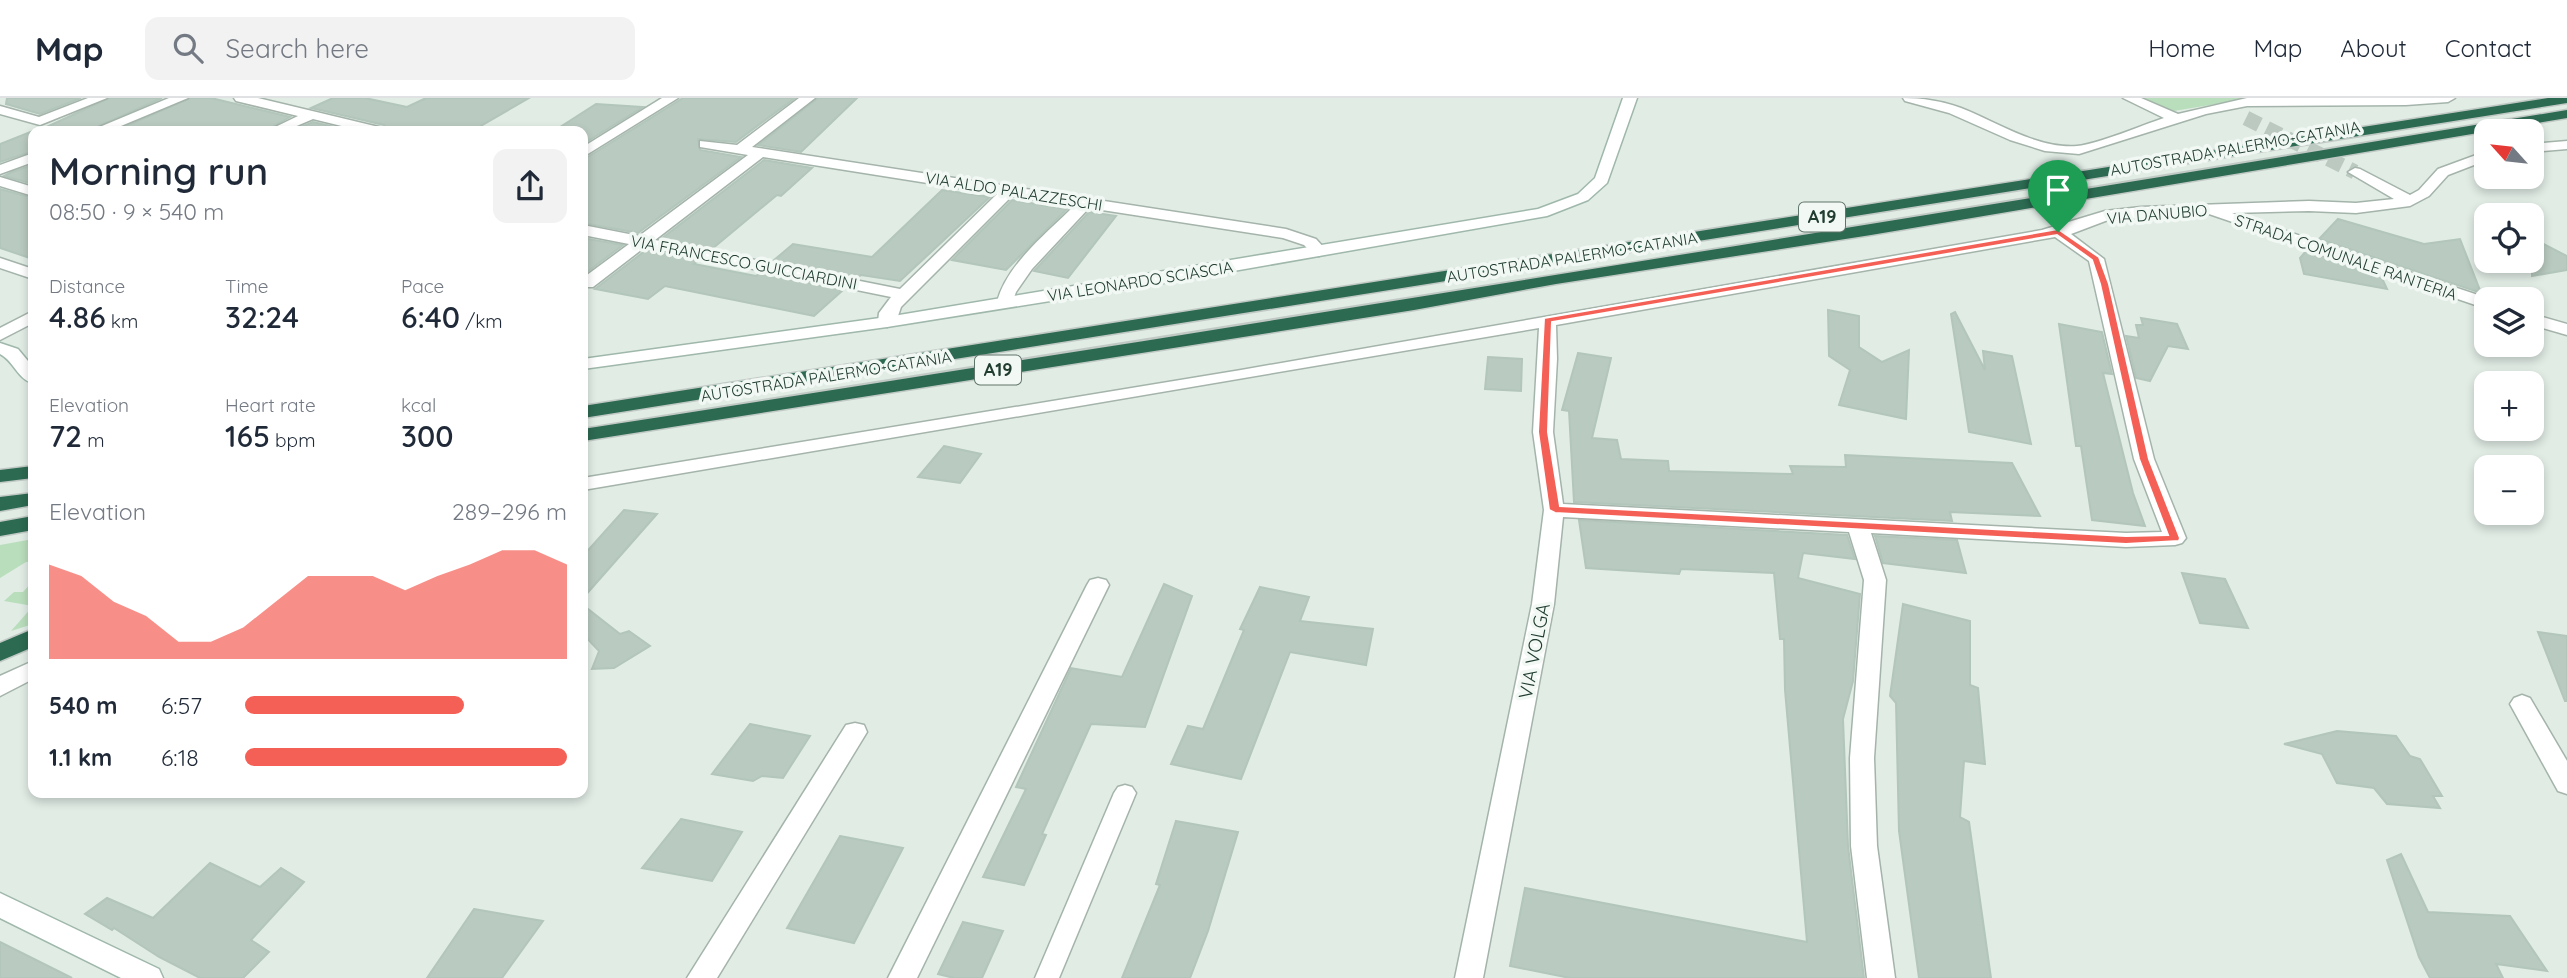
<!DOCTYPE html>
<meta charset="utf-8">
<style>
body{margin:0;font-family:Quicksand,sans-serif;background:#f2f2f3;color:#1f2937;height:100vh;display:flex;flex-direction:column;font-size:26px;white-space:nowrap}
*{box-sizing:border-box;margin:0}
p{font-size:23px;color:#747a83}
.icon{flex:none;width:38px;height:38px;fill:none;stroke:currentColor;stroke-width:2;stroke-linecap:round;stroke-linejoin:round}
.map{position:relative;flex:1;overflow:hidden}
.side{position:absolute;left:28px;top:28px;width:560px;height:672px;display:flex;flex-direction:column;background:#fff;border-radius:14px;box-shadow:0 4px 10px #0003}
.side>*{flex:none}
.needle{width:46px;rotate:297deg}
.controls{position:absolute;left:2474px;top:21px;display:grid;gap:14px}
.controls a{display:grid;place-items:center;width:70px;height:70px;border-radius:14px;background:#fff;box-shadow:0 4px 10px #0003;font-size:35px}
.pin{position:absolute;display:grid;place-items:center;width:60px;height:60px;color:#fff;margin:-72px -30px;border-radius:50% 50% 50% 0;rotate:-45deg;box-shadow:0 0 7px #0007}
.pin .icon{rotate:45deg}
.round{display:grid;place-items:center;flex:none;width:74px;height:74px;border-radius:14px;background:#f2f2f3}
.head{display:flex;align-items:center;justify-content:space-between;height:119px;padding:0 21px}
h1{font-size:38px;font-weight:600;line-height:52px}
.figures{display:grid;grid-template-columns:repeat(3,1fr);gap:10px;height:119px;padding:7px 21px}
.figures div{display:grid;align-content:center}
.figures b{font-size:30px;font-weight:600}
.figures small{font-size:19px;font-weight:400}
.figures p{font-size:19px}
.chart{height:196px;padding:14px 21px}
.chart p{display:flex;justify-content:space-between}
.chart svg{width:100%;height:126px;margin-top:7px;fill:#f56056;opacity:.7}
ul{padding:0 21px;list-style:none;font-size:23px}
li{display:grid;grid-template-columns:112px 84px 1fr;align-items:center;height:52px}
li i{height:18px;border-radius:9px;background:#f56056}
header{display:flex;align-items:center;gap:42px;box-sizing:border-box;height:98px;padding:0 35px;background:#fff;border-bottom:2px solid #e0e1e3}
header strong{font-size:33px}
nav{display:flex;gap:38px;margin-inline-start:auto;font-size:24px}
.search{width:490px;height:63px;background:#f2f2f3;display:flex;align-items:center;gap:18px;box-sizing:border-box;padding:0 24px;border-radius:14px;color:#747a83;font-size:26px}
.map>svg:first-child{display:block}
</style>
<header>
<strong>Map</strong>
<div class="search"><svg class="icon" aria-label="search" viewBox="0 0 24 24"><circle cx="10" cy="10" r="6"/><path d="M15 15l6 6"/></svg>Search here</div>
<nav><a>Home</a><a>Map</a><a>About</a><a>Contact</a></nav>
</header>
<div class="map">
<svg width="2567" height="880" viewBox="0 0 2567 880">
<rect width="100%" height="100%" fill="#e1ece5"/>
<g fill="#b9debc">
<path d="M2140 0H2252L2174 13Z"/>
<path d="M33 441V464H26L0 480V447Z"/>
<path d="M33 483V526L11 533 33 508 4 503 14 494H23Z"/>
</g>
<g fill="#b9cac0" stroke="#b3c6bb" stroke-width="2">
<path d="M7 0H81L40 16 6 6Z"/>
<path d="M109 0H162L88 33H38Z"/>
<path d="M190 0H211L290 19 265 33H115Z"/>
<path d="M333 0H365L407 9 426 0H529L472 33H388L384 27 311 10Z"/>
<path d="M683 0H795L736 44 698 41 700 52 741 59 638 135 583 125V62Z"/>
<path d="M818 0H857L801 54 758 47Z"/>
<path d="M596 6 643 9 583 46V33H554Z"/>
<path d="M313 24 352 33H291Z"/>
<path d="M33 33V53L0 64V46Z"/>
<path d="M764 62 812 70 781 98 777 97 712 151 661 141Z"/>
<path d="M33 67V86L4 78 12 74Z"/>
<path d="M0 91 33 100V161L0 150Z"/>
<path d="M942 92 990 99 900 183 861 177 857 180 773 163 793 146 872 159Z"/>
<path d="M1012 102 1067 111 1006 172 952 162Z"/>
<path d="M1089 114 1116 118 1068 180 1034 173Z"/>
<path d="M2338 121 2424 146 2460 141 2481 195 2319 141Z"/>
<path d="M583 140 623 147 583 177Z"/>
<path d="M2532 140 2567 158V172L2532 178Z"/>
<path d="M646 152 698 163 694 166 756 178 760 175 843 192 814 218 665 188 648 201 595 191Z"/>
<path d="M2307 152 2381 178 2387 191 2304 176 2300 160Z"/>
<path d="M1828 212 1859 218V249L1882 264 1909 252 1906 321 1839 307 1850 272 1829 258Z"/>
<path d="M1955 214 1985 272 1983 253 2012 258 2031 346 1969 334 1951 216Z"/>
<path d="M2141 220 2177 226 2188 251 2168 248 2150 283 2136 280 2126 238 2139 240 2136 227H2143Z"/>
<path d="M2059 226 2102 234 2112 276 2103 275 2133 395 2145 428 2092 422 2081 348H2076Z"/>
<path d="M1578 255 1611 260 1592 340 1617 342 1621 361 1668 363 1669 373 1793 376 1790 368 1846 369 1845 357 2012 365 2040 418 1950 414 1952 423 1574 404 1569 313 1562 312Z"/>
<path d="M1488 259 1522 261 1521 293 1485 291Z"/>
<path d="M944 348 981 356 960 385 918 379Z"/>
<path d="M624 412 657 416 583 500V458Z"/>
<path d="M1579 422 1847 437 1855 461 1803 455 1798 480 1860 496 1853 583 1843 621 1848 748 1864 880H1570L1510 868 1525 790 1807 844 1785 592 1784 541H1780L1774 475 1681 471 1679 476 1586 470Z"/>
<path d="M1875 438 1957 442 1966 475 1883 465Z"/>
<path d="M2182 475 2225 481 2248 530 2200 525Z"/>
<path d="M1164 486 1192 498 1145 629 1091 626 1042 736 1046 737 1024 787 983 779 1026 691 1016 689 1071 570 1122 579Z"/>
<path d="M1260 489 1309 499 1300 523 1373 531 1366 567 1290 554 1241 681 1171 666 1188 628 1203 631 1244 532 1240 531Z"/>
<path d="M1903 506 1970 523V587L1978 590 1985 666 1964 663 1960 719 1969 724 1991 880H1919L1899 733 1896 605 1890 598Z"/>
<path d="M583 507 620 536 629 533 650 548 614 570 592 571 599 553 583 536Z"/>
<path d="M2538 534 2567 538V603H2565Z"/>
<path d="M750 626 810 638 783 680 762 678 753 683 712 676Z"/>
<path d="M2337 633 2396 638 2410 658 2420 661 2442 698H2433L2440 710 2387 706 2374 690 2337 685 2322 656 2284 646Z"/>
<path d="M681 721 742 734 712 783 642 770Z"/>
<path d="M1176 723 1238 734 1208 833 1190 880H1122L1160 787 1156 786Z"/>
<path d="M840 738 903 750 854 845 787 830Z"/>
<path d="M2401 756 2428 814 2510 818 2547 873 2496 866 2503 880H2430L2419 859 2387 762Z"/>
<path d="M210 765 260 789 281 770 304 784 251 842 269 854 243 880H200L159 859 114 830 112 832 85 816 107 800 153 820Z"/>
<path d="M474 811 543 823 502 880H427Z"/>
<path d="M963 824 1003 833 982 880H954L938 876Z"/>
<path d="M0 844 72 880H0Z"/>
</g>
<g fill="none" stroke-linecap="round" stroke-linejoin="round">
<path stroke="#bbc9c1" stroke-width="15" stroke-dasharray="15 8" stroke-linecap="butt" d="M2246 20 2355 74"/>
<g stroke="#a4b4ab" stroke-width="3">
<path id="lane" d="M1125 687 1132 689 1136 695 1059 880H1035L1114 695 1118 689Z"/>
</g>
<g stroke="#a4b4ab" stroke-width="3">
<g id="street">
<path d="M88 0H107L40 27 0 16V8L39 19Z"/>
<path d="M169 0H188L109 33H90Z"/>
<path d="M234 0H258L383 30 385 33H362L313 21 285 33H267L298 18 236 3Z"/>
<path d="M662 0H678L583 59V49Z"/>
<path d="M799 0H815L752 49 1286 131 1316 141 1327 153 1319 158 1313 156 1304 147 1283 140 1089 110 1032 171 1016 194 1011 208 1005 209 997 204C1007 166 1047 135 1074 108L1012 98 901 209 896 224 887 229 878 224 879 215 891 199 645 149 593 189H583V180L629 146 583 137V127L639 138 748 57 700 49V43L737 47ZM763 59 997 96 900 191 655 142Z"/>
<path d="M1903 0C1923 0 1942 3 1961 10 1997 24 2037 51 2077 48 2099 46 2142 27 2164 20L2123 0H2141L2178 16 2247 0H2455L2448 4 2406 7 2247 8 2206 16 2079 56 2045 53 2010 42 1949 15 1905 3Z"/>
<path d="M2567 43V51L2532 54V46Z"/>
<path d="M2487 53V62L2448 77 2429 98 2410 108 2356 115 2309 113 2232 115 2490 201H2487V211L2209 116 2108 122 2071 136 2104 161 2154 361 2186 440 2182 445 2175 447 2126 449 1871 435 1886 482 1874 660 1877 748 1895 880H1867L1851 748 1850 660 1864 482 1849 434 1563 419 1554 506 1483 880H1455L1532 506 1544 412 1533 334 1539 230 583 392V380L1241 272 2042 132 2105 113 2141 109 2309 103 2356 105 2394 101 2348 74 2355 70 2360 71 2410 97 2419 92 2438 71ZM2055 139 2089 163 2134 361 2162 434 2126 435 1563 406 1553 334 1557 261 1556 227Z"/>
<path d="M33 55V64L0 76V67Z"/>
<path d="M0 79 33 89V98L0 88Z"/>
<path d="M0 160 33 171V181L0 170Z"/>
<path d="M33 213V225L0 242V230Z"/>
<path d="M2532 216 2567 226V237L2532 227Z"/>
<path d="M1098 480 1106 482 1109 487 917 880H888L1087 487 1090 482Z"/>
<path d="M33 563V581L0 598V578Z"/>
<path d="M2522 597 2530 600 2567 663V696L2558 693 2510 606 2514 600Z"/>
<path d="M855 625 864 627 867 634 717 880H687L846 627Z"/>
</g>
</g>
<g stroke="#9fb8ab" stroke-width="3">
<g id="secondary">
<path d="M1623 0H1637L1607 85 1588 102 1547 118 1188 181 887 229 583 271V261L887 219 1538 111 1578 96 1595 80Z"/>
<path d="M0 245 18 251 33 269V285C18 282 14 263 0 256Z"/>
<path d="M0 795 159 871 163 880H121L0 820Z"/>
</g>
</g>
<g stroke="#c1c9c5" stroke-width="3">
<g id="highway">
<path d="M2548 0H2567V5L583 320V308Z"/>
<path d="M2567 12V20L1871 137 1556 186 1414 212 583 343V331C1245 228 1906 121 2567 12Z"/>
<path d="M33 368V380L0 384V372Z"/>
<path d="M33 395V407L0 413V399Z"/>
<path d="M33 418V432L0 438V424Z"/>
<path d="M33 531V549L0 563V545Z"/>
</g>
</g>
<use href="#lane" fill="#fff" fill-rule="evenodd"/>
<use href="#street" fill="#fff" fill-rule="evenodd"/>
<use href="#secondary" fill="#fff" fill-rule="evenodd"/>
<use href="#highway" fill="#2c6a52" fill-rule="evenodd"/>
</g>
<path fill="#f56056" stroke="#fff" stroke-width="2" fill-rule="evenodd" d="M2058 131 2099 159 2109 186 2149 361 2180 440 2179 443 2126 446 1555 415 1549 412 1538 334 1544 220ZM2057 137 2092 162 2100 186 2139 361 2168 437 2126 438 1560 408 1548 334 1552 224Z"/>
<g text-anchor="middle" stroke-width="7" stroke-linejoin="round" paint-order="stroke">
<g font-size="16" fill="#213d30" stroke="#f2f8f4">
<text transform="translate(2235 50) rotate(-10)" y="6">AUTOSTRADA PALERMO-CATANIA</text>
<text transform="translate(1014 93) rotate(9)" y="6">VIA ALDO PALAZZESCHI</text>
<text transform="translate(2157 116) rotate(-5)" y="6">VIA DANUBIO</text>
<text transform="translate(1572 159) rotate(-9)" y="6">AUTOSTRADA PALERMO-CATANIA</text>
<text transform="translate(2346 159) rotate(19)" y="6">STRADA COMUNALE RANTERIA</text>
<text transform="translate(744 164) rotate(11)" y="6">VIA FRANCESCO GUICCIARDINI</text>
<text transform="translate(1140 183) rotate(-9)" y="6">VIA LEONARDO SCIASCIA</text>
<text transform="translate(826 278) rotate(-9)" y="6">AUTOSTRADA PALERMO-CATANIA</text>
</g>
<g fill="#f2f8f4" stroke="#60756b" stroke-width="2">
<rect x="1799" y="104.5" width="46" height="29" rx="5"/>
<rect x="975" y="257.5" width="46" height="29" rx="5"/>
</g>
<g font-size="18" font-weight="bold" fill="#213d30">
<text x="1822" y="125">A19</text>
<text x="998" y="278">A19</text>
</g>
<g font-size="19" fill="#213d30" stroke="#f2f8f4">
<text transform="translate(1534 553) rotate(-79)" y="7">VIA VOLGA</text>
</g>
</g>
</svg>
<div class="controls">
<a><svg class="needle" viewBox="-14 -14 28 28"><path d="M0-13l5 13h-10z" fill="#e53935"/><path d="M0 13l5-13h-10z" fill="#747a83"/></svg></a>
<a><svg class="icon" aria-label="locate" viewBox="0 0 24 24"><circle cx="12" cy="12" r="6"/><path d="M12 2v4M12 18v4M2 12h4M18 12h4"/></svg></a>
<a><svg class="icon" aria-label="layers" viewBox="0 0 24 24"><path d="M12 4l9 5-9 5-9-5zM3 14l9 5 9-5"/></svg></a>
<a>+</a>
<a>−</a>
</div>
<div class="pin" style="left:2058px;top:134px;background:#1e9e55"><svg class="icon" aria-label="arrive" viewBox="0 0 24 24"><path d="M6 21V4h12l-3 4 3 4H6"/></svg></div>
<section class="side">
<div class="head"><div><h1>Morning run</h1><p>08:50 · 9 × 540 m</p></div><a class="round"><svg class="icon" aria-label="share" viewBox="0 0 24 24"><path d="M12 15V3M7 8l5-5 5 5M5 13v7h14v-7"/></svg></a></div>
<div class="figures">
<div><p>Distance</p><b>4.86<small> km</small></b></div>
<div><p>Time</p><b>32:24</b></div>
<div><p>Pace</p><b>6:40<small> /km</small></b></div>
</div>
<div class="figures">
<div><p>Elevation</p><b>72<small> m</small></b></div>
<div><p>Heart rate</p><b>165<small> bpm</small></b></div>
<div><p>kcal</p><b>300</b></div>
</div>
<div class="chart"><p><span>Elevation</span>289–296 m</p>
<svg viewBox="0 0 160 44" preserveAspectRatio="none"><path d="M0 44V11L10 15L20 24L30 29L40 38L50 38L60 33L70 24L80 15L90 15L100 15L110 20L120 15L130 11L140 6L150 6L160 11V44z"/></svg>
</div>
<ul>
<li><b>540 m</b>6:57<i style="width:68%"></i></li>
<li><b>1.1 km</b>6:18<i style="width:100%"></i></li>
</ul>
</section>
</div>
